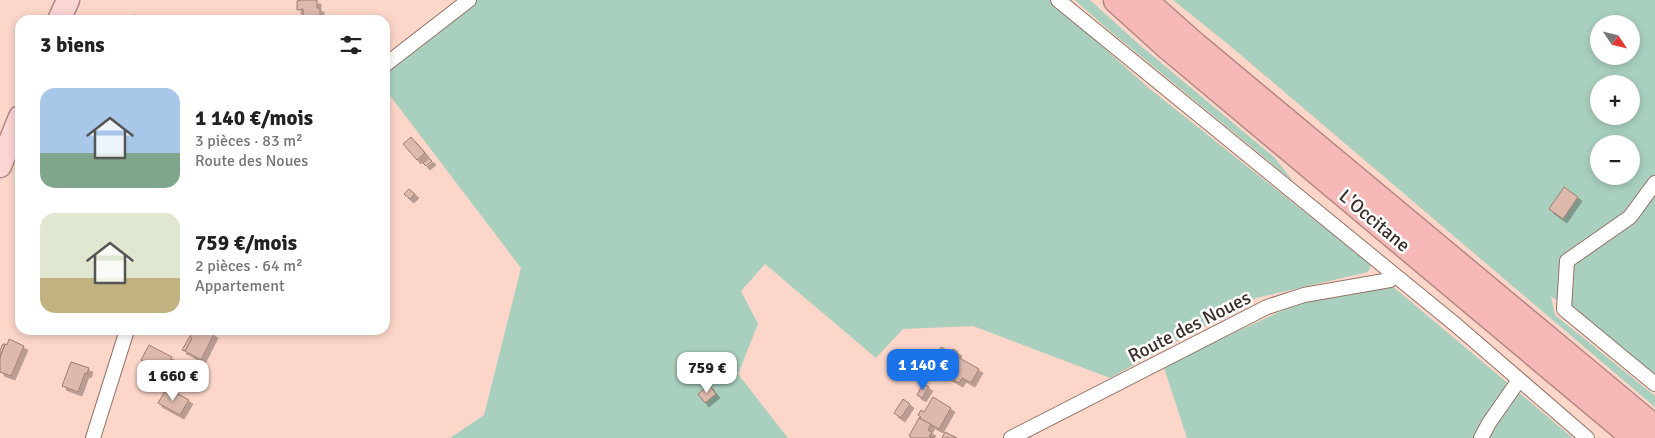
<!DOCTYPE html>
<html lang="fr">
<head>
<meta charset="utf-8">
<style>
	body { margin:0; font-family:Signika,sans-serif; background:#f2f2f2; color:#222; height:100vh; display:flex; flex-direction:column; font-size:19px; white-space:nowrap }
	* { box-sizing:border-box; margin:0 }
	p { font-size:16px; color:#767676 }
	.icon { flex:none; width:28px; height:28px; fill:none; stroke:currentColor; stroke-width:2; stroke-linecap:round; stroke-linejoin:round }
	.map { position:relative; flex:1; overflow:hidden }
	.details { position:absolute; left:15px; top:15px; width:375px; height:320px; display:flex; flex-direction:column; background:#fff; border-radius:15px; box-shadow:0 2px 8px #0003 }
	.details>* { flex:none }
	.needle { width:32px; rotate:125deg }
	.controls { position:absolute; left:1590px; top:15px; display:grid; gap:10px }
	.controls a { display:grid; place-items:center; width:50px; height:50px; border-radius:50%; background:#fff; box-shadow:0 2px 8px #0003; font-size:25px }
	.price { position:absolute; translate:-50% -42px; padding:0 11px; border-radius:10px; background:#fff; color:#222; font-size:16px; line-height:32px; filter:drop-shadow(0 1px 2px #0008) }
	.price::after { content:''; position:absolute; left:50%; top:30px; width:15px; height:11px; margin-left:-8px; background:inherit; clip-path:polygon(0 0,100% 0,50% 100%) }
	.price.selected { background:#1a73e8; color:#fff }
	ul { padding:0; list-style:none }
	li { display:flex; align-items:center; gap:15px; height:125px; padding:0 25px }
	li span { display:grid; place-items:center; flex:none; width:140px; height:100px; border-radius:15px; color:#555 }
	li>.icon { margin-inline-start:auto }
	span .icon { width:60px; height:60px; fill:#fffc; stroke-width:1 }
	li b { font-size:21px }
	h2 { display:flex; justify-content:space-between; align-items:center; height:60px; padding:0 25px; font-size:21px }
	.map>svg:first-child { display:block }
</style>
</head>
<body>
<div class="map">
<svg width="1655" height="438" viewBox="0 0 1655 438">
	<defs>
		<filter id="shadow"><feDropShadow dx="4" dy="4" stdDeviation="0" flood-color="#0004"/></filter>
	</defs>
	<rect width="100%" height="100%" fill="#fcd6c9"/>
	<!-- green -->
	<g fill="#a9d0be" fill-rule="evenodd">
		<path d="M457 0H1050L1150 89 1371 265 1368 272 1256 298 1110 378 973 326 903 329 876 358 765 264 741 291 758 324 738 374 788 438H450L484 415 521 268 385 89V65Z"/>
		<path d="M1075 0H1090L1142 47 1275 158 1293 181 1104 26Z"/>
		<path d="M1173 0H1655V374L1551 296 1555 315 1655 396V407L1229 45ZM1599 24H1631V56H1599ZM1599 84H1631V116H1599ZM1599 144H1631V176H1599Z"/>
		<path d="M1391 285 1573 438H1187L1163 365 1297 304Z"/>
	</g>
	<!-- building -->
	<g fill="#ddb9ac" stroke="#9d7c70" filter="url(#shadow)">
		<path d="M301 0H317V8H320V16L303 17V9L297 10V1Z"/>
		<path d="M133 15 151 19V20H132Z"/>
		<path d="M411 137 425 153 417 160 403 144Z"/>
		<path d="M429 158 432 161 426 166 423 163Z"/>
		<path d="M1564 187 1578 197 1563 219 1549 209Z"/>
		<path d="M409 189 415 194 410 199 404 194Z"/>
		<path d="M193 330H208L214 334 201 360 185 351 192 338 190 336Z"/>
		<path d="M190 336 192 338 185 351 182 350Z"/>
		<path d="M9 339 24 346 11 376 0 372V357L5 344 7 345Z"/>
		<path d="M3 344H5L0 357V350Z"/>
		<path d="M149 345 172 357 166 369 159 365 157 369 141 360Z"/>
		<path d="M941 347 952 353 953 349 958 352 956 356 979 369 971 383 962 378 959 383 940 373 946 361 937 356Z"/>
		<path d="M71 362 89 368 87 374 85 373 78 392 62 386Z"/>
		<path d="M171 369 185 377 182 382 169 375Z"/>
		<path d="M923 384 929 387 922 398 917 395Z"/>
		<path d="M709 385 716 394 705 403 698 394Z"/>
		<path d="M167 388 189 400 180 415 158 403Z"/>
		<path d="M933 397 951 408 939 429 919 418 921 417 918 415 921 410 924 412Z"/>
		<path d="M903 399 910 404 901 418 894 413Z"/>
		<path d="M919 418 931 424 928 430 932 432 929 436 934 438H913L909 436Z"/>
		<path d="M945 432 957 438H942Z"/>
	</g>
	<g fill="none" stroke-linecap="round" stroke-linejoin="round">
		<!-- street casing -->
		<g stroke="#937266" stroke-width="16">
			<g id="street">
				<path d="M1058 0 1456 325 1587 438"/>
				<path d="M385 65 469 0"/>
				<path d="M1655 183 1630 217 1567 261 1564 309 1655 384"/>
				<path d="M93 438 127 330"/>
				<path d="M1011 438 1267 307 1304 295 1390 280 1393 275"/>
				<path d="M1481 438 1489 423 1519 380"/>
			</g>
		</g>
		<!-- primary casing -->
		<g stroke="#b58885" stroke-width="25">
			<g id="primary">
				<path d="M59 20 68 0"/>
				<path d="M0 166 20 117"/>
			</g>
		</g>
		<!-- highway casing -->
		<g stroke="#b58885" stroke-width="29">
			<g id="highway">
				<path d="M1117 0 1169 47 1636 438"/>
				<path d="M1143 0 1195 46 1655 429"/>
			</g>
		</g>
		<!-- street -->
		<use href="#street" stroke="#fff" stroke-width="14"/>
		<!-- primary -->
		<use href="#primary" stroke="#fad5d4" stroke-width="22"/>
		<!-- highway -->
		<use href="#highway" stroke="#f6b9b7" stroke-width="26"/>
	</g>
	<g text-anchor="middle" stroke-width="5" stroke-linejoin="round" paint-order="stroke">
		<!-- street labels -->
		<g font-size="19" fill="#3c2e29" stroke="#fff">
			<text transform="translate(1375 220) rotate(40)" y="7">L'Occitane</text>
			<text transform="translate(1189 326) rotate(-27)" y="7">Route des Noues</text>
		</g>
	</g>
</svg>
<div class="controls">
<a><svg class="needle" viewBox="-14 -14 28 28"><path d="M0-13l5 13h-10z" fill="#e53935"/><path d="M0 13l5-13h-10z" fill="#767676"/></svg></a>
<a>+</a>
<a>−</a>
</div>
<b class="price selected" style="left:923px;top:391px">1 140 €</b>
<b class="price" style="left:707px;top:394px">759 €</b>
<b class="price" style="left:173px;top:402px">1 660 €</b>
<section class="details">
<h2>3 biens<svg class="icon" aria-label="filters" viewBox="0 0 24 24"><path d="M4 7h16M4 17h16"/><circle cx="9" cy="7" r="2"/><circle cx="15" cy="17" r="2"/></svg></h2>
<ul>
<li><span style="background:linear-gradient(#a9c7e8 65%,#7fa58c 0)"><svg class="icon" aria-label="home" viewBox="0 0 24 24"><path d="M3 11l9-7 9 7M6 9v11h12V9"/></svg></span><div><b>1 140 €/mois</b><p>3 pièces · 83 m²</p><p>Route des Noues</p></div></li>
<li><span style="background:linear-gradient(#dfe7d0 65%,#c2b280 0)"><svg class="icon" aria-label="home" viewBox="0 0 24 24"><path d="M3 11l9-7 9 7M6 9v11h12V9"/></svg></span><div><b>759 €/mois</b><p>2 pièces · 64 m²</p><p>Appartement</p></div></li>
</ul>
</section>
</div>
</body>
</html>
